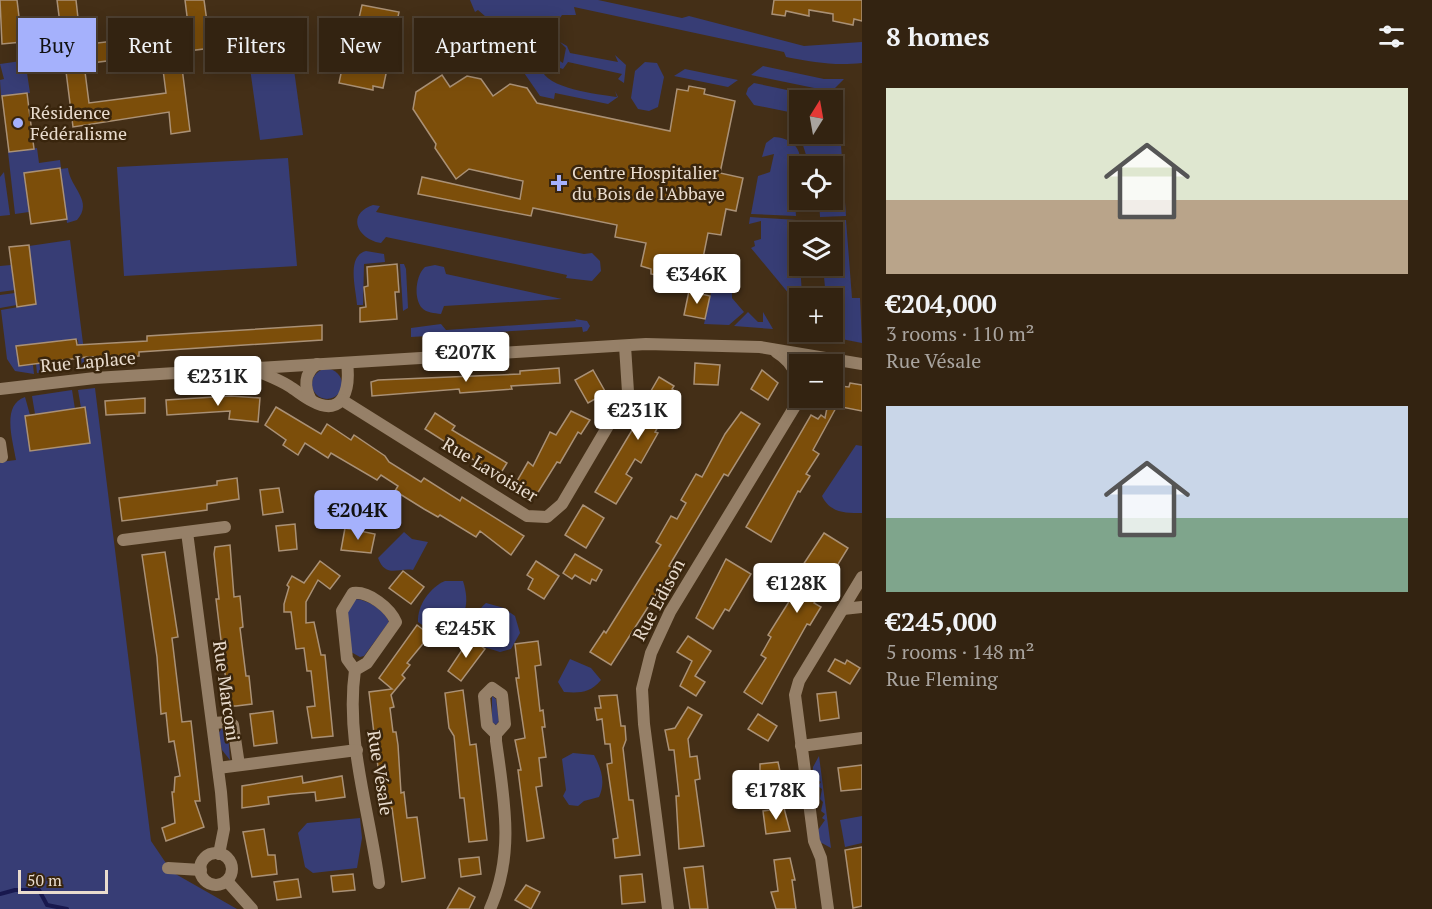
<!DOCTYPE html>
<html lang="en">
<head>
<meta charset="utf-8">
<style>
	body { margin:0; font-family:"PT Serif",serif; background:#3e2f1f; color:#f1f3f6; height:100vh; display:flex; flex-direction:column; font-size:22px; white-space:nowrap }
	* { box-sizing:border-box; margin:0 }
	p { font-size:20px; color:#a9a49f }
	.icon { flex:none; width:33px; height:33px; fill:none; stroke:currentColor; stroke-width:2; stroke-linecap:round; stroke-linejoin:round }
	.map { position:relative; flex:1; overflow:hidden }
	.drawer { display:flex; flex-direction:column; background:#332311; width:570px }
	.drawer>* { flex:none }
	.guide { position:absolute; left:18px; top:18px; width:570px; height:54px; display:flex; gap:12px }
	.needle { width:39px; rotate:11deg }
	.controls { position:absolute; left:789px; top:90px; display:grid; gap:12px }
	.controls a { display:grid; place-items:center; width:54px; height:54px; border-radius:0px; background:#332311; box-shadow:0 3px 15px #0003,0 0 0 2px #4e4031; font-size:30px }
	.scale { position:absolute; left:18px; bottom:15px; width:90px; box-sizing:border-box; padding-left:6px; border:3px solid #e9dcce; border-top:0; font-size:16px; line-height:21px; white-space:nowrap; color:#e9dcce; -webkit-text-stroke:4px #39250d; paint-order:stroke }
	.price { position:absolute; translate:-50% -51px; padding:0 14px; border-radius:6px; background:#fff; color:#222; font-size:20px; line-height:39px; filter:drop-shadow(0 2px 3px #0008) }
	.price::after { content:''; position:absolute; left:50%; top:36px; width:18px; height:14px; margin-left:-9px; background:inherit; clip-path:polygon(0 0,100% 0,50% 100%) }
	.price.selected { background:#a5b1fc; color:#111 }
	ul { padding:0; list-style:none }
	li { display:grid; align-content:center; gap:12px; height:318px; padding:0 24px }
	li span { display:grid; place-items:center; height:186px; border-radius:0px; color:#555 }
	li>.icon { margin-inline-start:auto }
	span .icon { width:108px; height:108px; fill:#fffc; stroke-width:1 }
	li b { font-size:26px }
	h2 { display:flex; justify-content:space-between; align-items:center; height:72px; padding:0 24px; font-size:26px }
	.tag { padding:0 21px; border-radius:0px; background:#332311; box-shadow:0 3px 15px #0003,0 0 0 2px #4e4031; font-size:21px; line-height:54px }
	.tag.selected { background:#a5b1fc; color:#111 }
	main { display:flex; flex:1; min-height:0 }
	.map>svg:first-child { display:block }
</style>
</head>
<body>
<main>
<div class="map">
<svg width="862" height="909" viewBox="0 0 862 909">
	<rect width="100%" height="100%" fill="#442f17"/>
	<!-- green -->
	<g fill="#373d75">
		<path d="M470 0H598L682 18 689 16 804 46 862 42V63C833 66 814 62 786 57L784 52 574 7 576 15H562L553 28 546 30C544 42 539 56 541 68 546 89 597 94 617 97L615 91 618 97 608 104 555 93 554 99 540 96 509 51 518 45 478 10 475 12Z"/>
		<path d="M560 42 567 46 570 53 618 62 615 55 626 65 624 83 618 79 622 74 568 62 563 69 560 68 558 60 563 63 566 48Z"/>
		<path d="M291 48 303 135 260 140 248 54Z"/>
		<path d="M21 61 26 66 30 93 1 96 0 80 4 79 0 64Z"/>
		<path d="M645 62 657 63 664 77 658 107 649 111 638 109 631 98 635 71Z"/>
		<path d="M763 66 824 79H844L833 90H824L751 75Z"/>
		<path d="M685 69 738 80 728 87 674 76Z"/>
		<path d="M754 83 825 98 823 100H800L799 113H794L754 105 746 94 748 88Z"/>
		<path d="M839 117 846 216 820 217 819 200H832V166H816L815 162 807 158 801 139 809 134H832L833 118Z"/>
		<path d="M774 137C788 138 799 144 800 158L792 163 796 216 751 214 758 176 770 172 774 154 762 157 766 143Z"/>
		<path d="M37 148 39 163 60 160 61 168 24 173 29 212 15 214 8 152Z"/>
		<path d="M288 158 297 266 124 276 117 167Z"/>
		<path d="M68 168C70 188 94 201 77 220L67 223 60 169Z"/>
		<path d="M4 172 10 215 0 216V177Z"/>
		<path d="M373 205 380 206 376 212 584 254 592 253 600 261 601 271 592 281 566 278 567 275 386 237 381 243C357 239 346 214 373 205Z"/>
		<path d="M750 217 797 220 802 294 810 291V298H800L799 306 751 248 755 246 754 241 761 239V221L749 224Z"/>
		<path d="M846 220 852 298H860L862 343 821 335 820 333 832 332V298H826L823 266H832V232H821L820 221Z"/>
		<path d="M70 240 86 367H81L78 340 75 339 17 346 19 366 33 365 34 374 15 371 7 359 1 310 36 304 29 246Z"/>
		<path d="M366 251 384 254 385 262 364 264 363 305H357C356 289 346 256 366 251Z"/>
		<path d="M718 262 732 283V298L744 312 729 325 704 324Z"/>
		<path d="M400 264H404L406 269 408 308 403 311Z"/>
		<path d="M11 265 15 290 0 292V266Z"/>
		<path d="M435 265 444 267 446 274 562 299 444 306 441 314C434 313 427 313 422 308 413 298 416 275 425 267Z"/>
		<path d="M15 293 17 305 0 308V295Z"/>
		<path d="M748 312 758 322H763V312L773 329 734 326Z"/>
		<path d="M575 319 587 321 590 326 587 331 583 332 582 327 411 337V328L441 324 446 330 576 321Z"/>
		<path d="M61 361 62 370 37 373 36 364Z"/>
		<circle cx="327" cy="384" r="15"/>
		<path d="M95 388 151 841 172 872 237 909H0V462L16 460C13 441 1 405 25 397L30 415 25 416 30 451 90 443 86 408H81L78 390Z"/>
		<path d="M72 390 75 409 35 414 32 396Z"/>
		<path d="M856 445 862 446V513C845 513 830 513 822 496Z"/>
		<path d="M404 532 412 539 428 542 413 570C399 567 386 579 378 558Z"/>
		<path d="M445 581H463C470 603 466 618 449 634L431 631 418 622C417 606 430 587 445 581Z"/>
		<path d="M354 599C367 599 384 610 389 622L364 656 360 657 351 652 347 611Z"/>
		<path d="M486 603 504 608 515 616 520 633 511 649 500 652 484 647C477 632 472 614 486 603Z"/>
		<path d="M570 659 591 668 601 680C590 693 580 693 564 692L558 682Z"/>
		<path d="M492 696 496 699 499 721 496 725 492 722Z"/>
		<path d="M222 728 228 733 230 760 222 750 218 734Z"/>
		<path d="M573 753 594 755C601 768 606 782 599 797L584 801 578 806 569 805 563 796 566 790 562 759Z"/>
		<path d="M819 756 831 848 820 842 818 830 825 820 822 818 825 814 821 811 823 802 820 799 822 789 818 786 821 782 818 780 812 781 813 767Z"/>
		<path d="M862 816V843L845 847 840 820Z"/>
		<path d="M360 818 362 838 357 868 313 873 305 867 298 833 307 823Z"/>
	</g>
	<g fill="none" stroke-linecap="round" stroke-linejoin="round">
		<!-- stream -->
		<path stroke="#18184e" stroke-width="4" d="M0 894 15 890H39L47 905 67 909"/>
	</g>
	<!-- building -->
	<g fill="#7c4e0a" stroke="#aa9176" stroke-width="1.5" fill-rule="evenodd">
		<path d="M0 0H17L22 42 2 44Z"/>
		<path d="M57 0H76L81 45 189 32 185 0H204L208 29 249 24 252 43 180 52 190 131 171 134 169 112 73 127ZM161 54 166 93 89 103 84 64Z"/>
		<path d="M774 0H862V21L854 19 853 25 833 21V14L809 10V16L786 11 785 16 772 14Z"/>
		<path d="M362 5 399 12 383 88 373 86V90L339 83 347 45 341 44 345 25 357 27Z"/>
		<path d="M442 75 450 87 467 76 481 79 493 96 510 84 527 88 537 103 670 131 677 89 688 91 689 86 705 89 704 94 735 101 720 173 743 178 736 211 726 209 721 235 708 233 699 278 668 272 667 277 651 274V269L641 266 646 243 615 237 617 225 533 208 531 216 418 194 422 177 520 199 523 181 469 169 456 179 435 148 436 144 413 109 416 92Z"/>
		<path d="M27 93 34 149 9 152 2 96Z"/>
		<path d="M60 168 67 219 31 224 24 173Z"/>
		<path d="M29 245 36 304 17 307 9 247Z"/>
		<path d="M397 264 399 292H395L397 319 360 322V308L366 307 364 287 368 286 367 267Z"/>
		<path d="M689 291 710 296 705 319 684 315Z"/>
		<path d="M322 325V340L139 352V356L87 357 19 366 16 346 76 339 77 345 147 341V336Z"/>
		<path d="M695 363 720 365 718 385 694 384Z"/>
		<path d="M559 368 560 383 511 386 512 389 460 393 459 389 372 396 371 382 378 380 520 374V371Z"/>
		<path d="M593 370 606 393 588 403 575 380Z"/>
		<path d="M762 370 778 383 768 400 751 389Z"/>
		<path d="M659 377 674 386 672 389 678 393 655 432 658 433 641 463 635 459 626 474 632 478 616 504 595 492 643 412 640 410Z"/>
		<path d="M850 383 862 385V411L837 406 813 450 819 454 806 474 810 476 800 492 798 491 771 542 746 527 811 415 818 419 821 415 825 418 829 398H832L833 389 839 390 840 386 849 387Z"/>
		<path d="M231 396 260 398 258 422 229 419 230 411 167 415 166 400Z"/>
		<path d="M145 398V413L106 415 105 401Z"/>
		<path d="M85 407 90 443 30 451 25 416Z"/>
		<path d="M276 407 321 434 327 424 351 440 354 435 385 456 389 462 421 482 424 478 460 501 462 497 524 536 511 555 480 531 476 537 440 515 438 517 424 509 395 491 398 486 381 475 377 480 331 453 328 458 305 443 298 455 283 445 286 440 265 425Z"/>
		<path d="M571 411 590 420 581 434 578 432 560 463 557 462 537 494 517 481 528 462 533 466 550 432 556 435Z"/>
		<path d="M741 412 760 424 728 476 724 474 669 566 673 568 611 665 590 652 604 631 606 633 661 545 656 542 671 516 677 519 686 503 681 500 696 474 702 477 725 434Z"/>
		<path d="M435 413 455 426 452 430 507 463 499 476 425 429Z"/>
		<path d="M237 478 239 499 207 504V510L122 521 119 498 217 485V481Z"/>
		<path d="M279 488 283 512 263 515 260 490Z"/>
		<path d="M583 505 604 518 586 548 565 535Z"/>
		<path d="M295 524 297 549 279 551 276 526Z"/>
		<path d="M345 528 375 534 371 553 341 550Z"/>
		<path d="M824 533 848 548 814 603 821 607 810 625 807 624 762 704 744 692 766 658 761 655 771 637 768 635 802 581 795 577Z"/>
		<path d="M230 545 234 597 240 596 243 627 240 628 246 676H249L252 704 236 706H229L216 599H219L214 554 215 547Z"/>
		<path d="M165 552 178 637 172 638 182 722 191 721 200 801H195L204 827 166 841 162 828 175 823 172 792H174L175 777 180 776 174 741 169 742 166 713 161 714 157 657 142 555Z"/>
		<path d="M575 554 602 570 596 581 592 579 590 584 575 575 572 579 563 573Z"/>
		<path d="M726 559 751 574 729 611 725 609 713 629 696 618Z"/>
		<path d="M320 561 340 576 330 589 318 580 306 602V623L314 622 321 655H325L333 736 312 738 307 707 315 706 311 671H307L304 648 296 649 291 612H284V604L289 587 287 585 292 576 304 583Z"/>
		<path d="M536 561 559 576 544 599 528 589 533 579 527 575Z"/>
		<path d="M403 571 424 587 411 604 389 588Z"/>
		<path d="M417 625 430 635 407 663 410 665 402 675 405 678 391 695 394 707 390 708 393 732H396L398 745 401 793 404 792 407 818 417 817 425 878 402 882 392 808 383 809 369 692 392 689 379 678Z"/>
		<path d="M688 636 711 651 695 676 705 682 696 696 680 686 692 661 677 652Z"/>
		<path d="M470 638 485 649 461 681 448 671Z"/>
		<path d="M538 641 541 665 535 666 540 711 543 710 545 727H542L546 757 539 758 542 786 536 787 544 838 527 841 518 770H521L515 740 525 738 516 678H519L515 644Z"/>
		<path d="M835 659 845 664 847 660 860 668 850 684 828 671Z"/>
		<path d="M463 690 470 745 476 744 487 840 469 842 464 798H460L454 736 449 728 445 693Z"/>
		<path d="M836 692 839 718 820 721 817 694Z"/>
		<path d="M617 695 621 726H625L626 740 623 748 629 800H633L640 855 615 858 613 839 618 838 607 764 612 763 610 744H605L602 719 597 720 595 708H601L599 696Z"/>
		<path d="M688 707 702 715 688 739 690 757 697 756 700 779 695 780 704 846 679 849 676 796H679L674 750H669L665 730 675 728Z"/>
		<path d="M273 711 277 743 254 746 250 714Z"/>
		<path d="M758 714 777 726 768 741 748 729Z"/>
		<path d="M778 762 783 785 758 789 756 778 760 777V764Z"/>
		<path d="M862 765V789L841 791 838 768Z"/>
		<path d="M302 776 303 783 342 776 345 797 316 801 315 792 291 794 268 797 269 804 242 808V786Z"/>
		<path d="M784 808 790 831 766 834 763 811Z"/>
		<path d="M264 829 268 855H275L277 874 252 877 243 832Z"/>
		<path d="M862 847V906L853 908 845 850Z"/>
		<path d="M479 857 481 874 461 877 459 859Z"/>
		<path d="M790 858 795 880H792L796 909H776L771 892 778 891 774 860Z"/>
		<path d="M703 866 708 909H690L684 868Z"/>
		<path d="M353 874 355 890 333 892 331 876Z"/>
		<path d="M642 874 645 902 622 904 620 876Z"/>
		<path d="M298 879 301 897 277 900 274 882Z"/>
		<path d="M526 885 540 892 531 909 515 900Z"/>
		<path d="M459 888 475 897 469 909H447Z"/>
	</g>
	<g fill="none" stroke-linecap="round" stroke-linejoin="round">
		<!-- street -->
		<g stroke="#968068" stroke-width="12">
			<path d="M776 352C797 365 800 381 794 404"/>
			<path d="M255 370C266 375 278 379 289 386 297 391 304 397 312 401 345 419 350 386 347 363"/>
			<path d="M0 389 95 378 646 344 760 347 862 364"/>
			<path d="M311 400C304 387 304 373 317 364"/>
			<path d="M342 400 527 516 547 517 562 504 628 392 625 346"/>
			<path d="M0 443 2 457"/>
			<path d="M187 532 221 792 224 829 219 854"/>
			<path d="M123 540 225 527"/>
			<path d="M843 609 862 607"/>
			<path d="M355 670 367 663 396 622C390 608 369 591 353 593L342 611 347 659 355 670C345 740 370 813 379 883"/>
			<path d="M213 723 228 722 233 725 239 765"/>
			<path d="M801 746 862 738"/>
			<path d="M218 768 357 750"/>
			<circle cx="216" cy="869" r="16"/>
			<path d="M168 868 201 870"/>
			<path d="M227 881 252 909"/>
			<path d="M490 909C515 854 504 799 496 741V734L505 724 502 695 492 688 484 696 487 725 496 734"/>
			<path d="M668 909 644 724 642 689 651 653 670 612 800 398"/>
			<path d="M828 909 821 858 814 841 795 695 799 681 862 577"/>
		</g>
	</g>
	<!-- markers -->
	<g fill="#a5b1fc" stroke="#39250d" stroke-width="2">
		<circle cx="18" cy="123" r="6"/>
		<path d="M556 174h6v6h6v6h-6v6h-6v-6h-6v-6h6z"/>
	</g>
	<g text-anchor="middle" stroke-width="5" stroke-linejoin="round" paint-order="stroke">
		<!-- poi labels -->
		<g font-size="18" fill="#e9dcce" stroke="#39250d" text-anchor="start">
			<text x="30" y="119">Résidence<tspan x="30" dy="21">Fédéralisme</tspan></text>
			<text x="572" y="179">Centre Hospitalier<tspan x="572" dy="21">du Bois de l'Abbaye</tspan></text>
		</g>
		<!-- street labels -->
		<g font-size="18" fill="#e9dcce" stroke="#39250d">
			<text transform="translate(88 362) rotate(-5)" y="6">Rue Laplace</text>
			<text transform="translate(490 470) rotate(31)" y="6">Rue Lavoisier</text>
			<text transform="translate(659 600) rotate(-62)" y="6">Rue Edison</text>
			<text transform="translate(226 691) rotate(82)" y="6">Rue Marconi</text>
			<text transform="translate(380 773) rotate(81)" y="6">Rue Vésale</text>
		</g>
	</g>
</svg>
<div class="controls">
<a><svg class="needle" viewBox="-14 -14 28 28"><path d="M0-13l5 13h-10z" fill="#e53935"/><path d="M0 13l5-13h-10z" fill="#a9a49f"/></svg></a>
<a><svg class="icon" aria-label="locate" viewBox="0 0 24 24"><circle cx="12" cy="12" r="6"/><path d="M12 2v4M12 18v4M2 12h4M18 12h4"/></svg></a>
<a><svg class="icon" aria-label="layers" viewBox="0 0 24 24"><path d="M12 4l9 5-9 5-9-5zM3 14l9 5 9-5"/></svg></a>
<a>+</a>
<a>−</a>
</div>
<div class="scale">50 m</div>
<b class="price" style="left:697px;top:305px">€346K</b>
<b class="price" style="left:466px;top:383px">€207K</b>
<b class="price" style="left:218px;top:407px">€231K</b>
<b class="price" style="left:638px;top:441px">€231K</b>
<b class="price selected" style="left:358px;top:541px">€204K</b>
<b class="price" style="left:797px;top:614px">€128K</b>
<b class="price" style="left:466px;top:659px">€245K</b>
<b class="price" style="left:776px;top:821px">€178K</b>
<div class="guide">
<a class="tag selected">Buy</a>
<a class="tag">Rent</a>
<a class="tag">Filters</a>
<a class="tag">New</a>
<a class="tag">Apartment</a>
</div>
</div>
<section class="drawer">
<h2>8 homes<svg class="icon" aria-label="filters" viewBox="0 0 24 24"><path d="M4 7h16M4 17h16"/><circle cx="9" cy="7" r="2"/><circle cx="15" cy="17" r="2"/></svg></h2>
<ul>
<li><span style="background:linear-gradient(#dfe7d0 60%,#b9a48a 0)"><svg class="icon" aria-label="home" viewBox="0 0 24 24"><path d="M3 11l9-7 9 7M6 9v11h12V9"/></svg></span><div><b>€204,000</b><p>3 rooms · 110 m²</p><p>Rue Vésale</p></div></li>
<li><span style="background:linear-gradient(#c9d6e8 60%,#7fa58c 0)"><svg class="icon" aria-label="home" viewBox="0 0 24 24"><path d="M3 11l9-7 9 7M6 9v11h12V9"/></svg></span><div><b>€245,000</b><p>5 rooms · 148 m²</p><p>Rue Fleming</p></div></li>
</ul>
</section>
</main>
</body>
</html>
